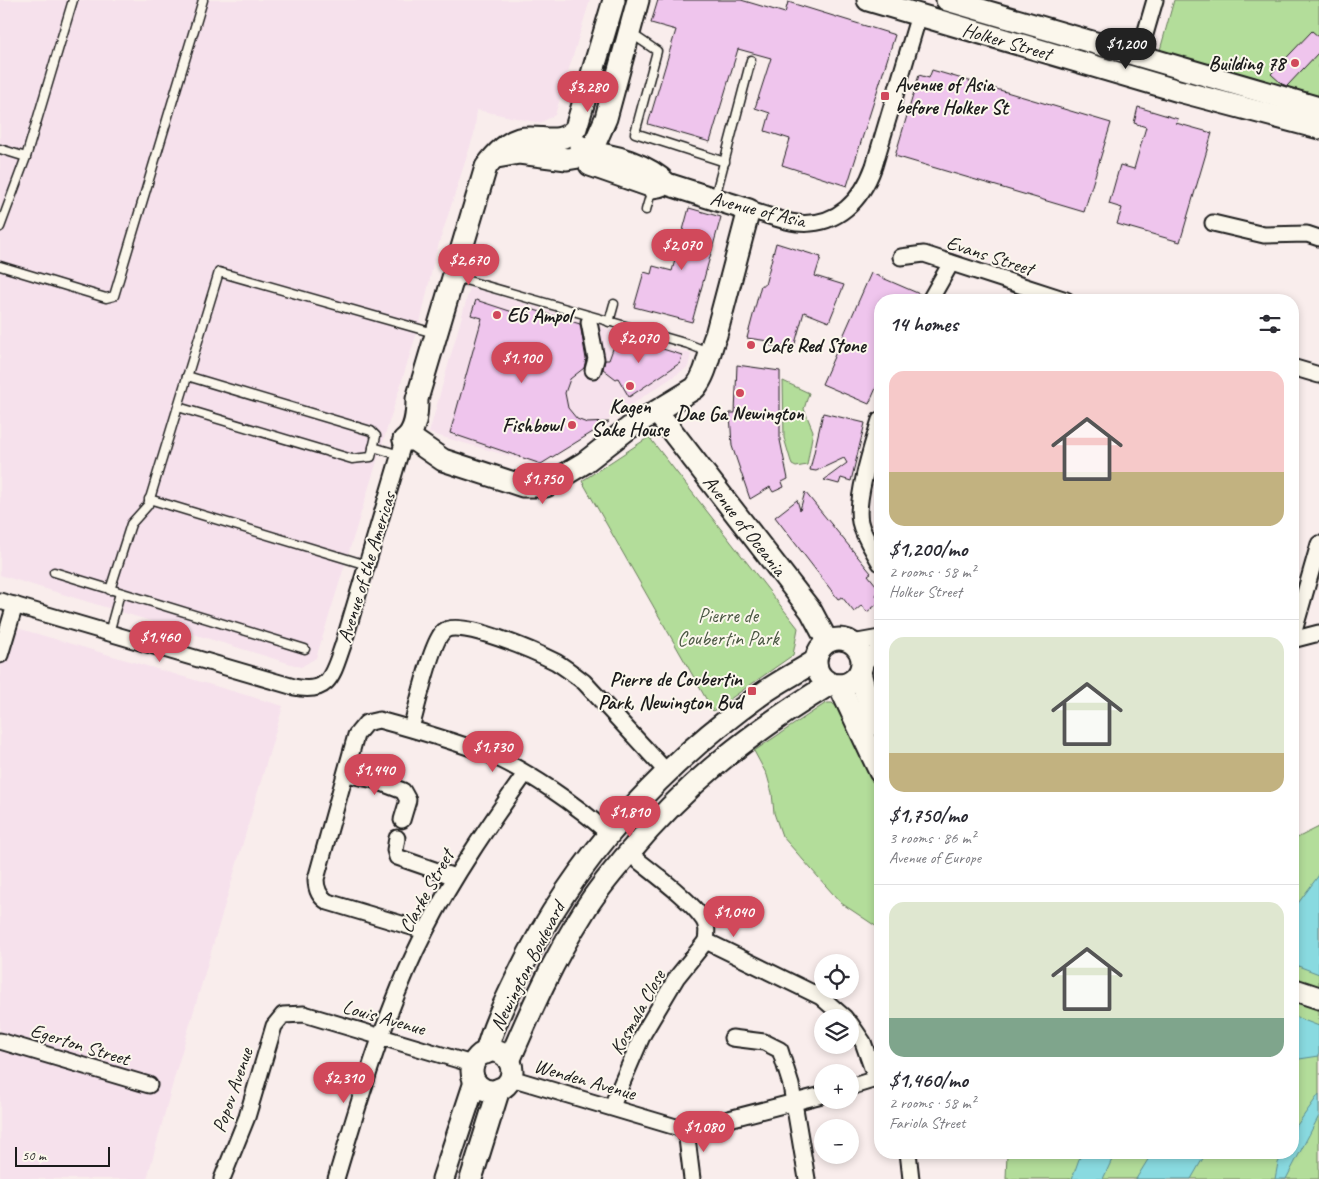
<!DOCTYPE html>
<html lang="en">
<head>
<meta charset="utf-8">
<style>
	body { margin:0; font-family:Caveat,sans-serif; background:#f7f7f7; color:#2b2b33; height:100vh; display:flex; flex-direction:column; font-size:19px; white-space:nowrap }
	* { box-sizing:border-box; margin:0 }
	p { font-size:16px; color:#7c7c81 }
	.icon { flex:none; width:28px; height:28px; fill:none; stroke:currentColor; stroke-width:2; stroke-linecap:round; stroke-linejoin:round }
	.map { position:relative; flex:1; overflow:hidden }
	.details { position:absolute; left:874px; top:294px; width:425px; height:865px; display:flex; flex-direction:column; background:#fff; border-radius:20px; box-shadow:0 2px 8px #0003 }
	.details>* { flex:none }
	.tools { position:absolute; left:814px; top:954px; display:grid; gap:10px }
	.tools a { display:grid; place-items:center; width:45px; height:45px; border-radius:50%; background:#fff; box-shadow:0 2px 8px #0003; font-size:25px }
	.scale { position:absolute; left:15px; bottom:12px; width:95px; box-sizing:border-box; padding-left:5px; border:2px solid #1c1c1c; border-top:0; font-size:14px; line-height:18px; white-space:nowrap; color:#1c1c1c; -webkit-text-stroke:4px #fbf7ec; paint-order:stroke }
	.price { position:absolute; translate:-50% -42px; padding:0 11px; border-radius:18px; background:#d1495b; color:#fff; font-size:16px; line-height:32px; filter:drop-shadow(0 1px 2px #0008) }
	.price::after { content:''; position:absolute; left:50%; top:30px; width:15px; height:11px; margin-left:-8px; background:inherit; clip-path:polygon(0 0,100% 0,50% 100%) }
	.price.active { background:#222; color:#fff }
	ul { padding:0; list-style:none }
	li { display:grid; align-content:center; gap:10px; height:265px; padding:0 15px }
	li+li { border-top:1px solid #e1e1e2 }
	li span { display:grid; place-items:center; height:155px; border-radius:15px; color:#555 }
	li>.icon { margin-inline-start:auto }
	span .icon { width:90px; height:90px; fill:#fffc; stroke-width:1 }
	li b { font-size:21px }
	h2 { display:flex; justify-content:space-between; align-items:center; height:60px; padding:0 15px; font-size:21px }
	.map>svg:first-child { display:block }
</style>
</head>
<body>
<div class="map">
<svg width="1319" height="1179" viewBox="0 0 1319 1179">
	<rect width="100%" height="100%" fill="#f9edec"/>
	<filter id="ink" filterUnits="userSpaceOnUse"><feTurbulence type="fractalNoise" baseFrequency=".02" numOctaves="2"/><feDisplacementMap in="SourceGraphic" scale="10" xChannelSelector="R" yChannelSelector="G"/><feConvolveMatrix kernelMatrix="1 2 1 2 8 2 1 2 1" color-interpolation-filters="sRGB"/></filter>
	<g filter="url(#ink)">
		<!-- built -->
		<g fill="#f6e1ec">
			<path d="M0 0H590L555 115 540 123 477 110 474 134 435 256 421 319 316 658 301 667 0 575Z"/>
			<path d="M470 287 691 354 688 367 540 465 429 433Z"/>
			<path d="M0 623 283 706 175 1075 147 1179H0Z"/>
		</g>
		<!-- green -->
		<g fill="#b3dd9a" stroke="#687c5b">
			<path d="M1174 0H1319V96L1160 50Z"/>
			<path d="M783 381 809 393 804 409 813 431 807 465 796 467 792 465 784 438Z"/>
			<path d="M649 437 798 628 793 655 713 711 582 481Z"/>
			<path d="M826 703H832L837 707 880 781V929L841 903 782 836 774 813 772 793 767 775 754 751Z"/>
			<path d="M1319 827V1179H1006L1007 1153 1292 1152 1293 840Z"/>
		</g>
		<!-- water -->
		<g fill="#89dae0" stroke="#5d8e92">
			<path d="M1319 875V974L1293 964V910Z"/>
			<path d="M1293 1016 1319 1026V1056L1293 1060Z"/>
			<path d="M1319 1094V1116L1286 1179H1275L1278 1163 1283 1153 1292 1152 1293 1133 1295 1128Z"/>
			<path d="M1085 1153H1115L1103 1179H1072L1079 1159Z"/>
			<path d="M1152 1153V1152L1206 1153 1191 1179H1136Z"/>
		</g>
		<!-- building -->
		<g fill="#efc5ed" stroke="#1c1c1c">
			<path d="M658 0H741L785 13 788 2 895 35 847 186 782 165 790 139 765 131 770 113 755 108 771 58 738 49 710 142 648 124 676 30 651 23Z"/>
			<path d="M1312 31 1319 37V52L1287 86 1282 84 1271 74Z"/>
			<path d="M932 70 1111 123 1084 212 895 156 919 75 929 78Z"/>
			<path d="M1138 107 1178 119 1176 123 1212 133 1180 242 1117 224 1122 208 1109 204 1120 165 1134 169 1146 127 1134 123Z"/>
			<path d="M689 208 721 217 692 322 634 307 644 272 651 274 653 266 672 271Z"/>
			<path d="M776 243 821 257 815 276 844 285 829 322 804 312 794 347 784 345 782 348 768 345 769 341 747 338 761 285H765Z"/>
			<path d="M871 273 922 295 921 300H880V379L869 404 822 384Z"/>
			<path d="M476 300 528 317 531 309 580 324 586 359 584 368 570 379 565 393 568 408 577 419 587 423 609 422 541 464 450 433 482 318 471 315Z"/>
			<path d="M618 335 682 355 680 363 629 397 618 378 616 379 603 369 605 360H609Z"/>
			<path d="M737 365 780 371V440L788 479 782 482 784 487 773 492 770 487 750 499 732 446 730 413H735Z"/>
			<path d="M823 413 865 423 851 481 841 478 839 484 824 480 847 463 844 458 816 471 810 470Z"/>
			<path d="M805 492 871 573 868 575 880 590 876 595 880 602 867 612 862 605 854 612 842 597 838 599 775 517 797 500 800 510Z"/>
		</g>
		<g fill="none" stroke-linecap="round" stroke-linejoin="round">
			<!-- lane casing -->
			<g stroke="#1c1c1c" stroke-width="11">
				<g id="lane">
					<path d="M632 34 657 51 635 133 725 162"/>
					<path d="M0 149 26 157"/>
					<path d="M715 197 751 60"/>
					<path d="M646 210 652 189"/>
					<path d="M0 227 26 157 73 0"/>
					<path d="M0 266 106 298 114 296 203 0"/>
					<path d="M455 277 688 344 708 352"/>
					<path d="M609 322 614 304"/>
					<path d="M178 407 352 459 371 457 376 436 371 431 187 376"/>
					<path d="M373 447 400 455"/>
					<path d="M149 499 367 565"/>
					<path d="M54 572 305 649"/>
					<path d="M110 590 131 524 148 505 219 272 434 333"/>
					<path d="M109 633 120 593"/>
				</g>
			</g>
			<!-- street casing -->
			<g stroke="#1c1c1c" stroke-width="19">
				<g id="street">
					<path d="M1139 55 1155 0"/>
					<path d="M749 210C765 214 781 221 797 223 837 227 862 200 874 166L919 15"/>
					<path d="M1213 223 1264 235 1307 234 1319 238"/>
					<path d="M901 257 924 254 1066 300"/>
					<path d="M930 300 951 263"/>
					<path d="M589 322 596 359 593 370"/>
					<path d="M1292 367 1319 375"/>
					<path d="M880 420C873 443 855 499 860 522 863 536 873 550 880 563"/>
					<path d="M0 601 294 687C330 695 333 673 343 645L404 440"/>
					<path d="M1292 638 1319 544"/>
					<path d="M1292 640 1319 633"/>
					<path d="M852 643 880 638"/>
					<path d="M0 655 15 605"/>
					<path d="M862 665 880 648"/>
					<path d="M411 728C417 709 431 641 444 631 460 618 538 653 556 662 566 668 575 675 584 682L667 772"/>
					<path d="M346 774 374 780 403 791 408 800 402 820"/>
					<path d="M397 838 395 850 397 857 455 877"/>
					<path d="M629 853C649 870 689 898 703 919 708 926 707 933 706 941L821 997 845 1018"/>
					<path d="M425 931 328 902C319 897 316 888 316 879L356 735 366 723 379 720C416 730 453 741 488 754 527 770 578 806 609 834"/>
					<path d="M850 1023 863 1042 876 1079 880 1080"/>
					<path d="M732 1038 764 1042 780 1050 791 1085 807 1179"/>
					<path d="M0 1041 149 1085"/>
					<path d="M511 1078 686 1130 822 1095"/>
					<path d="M850 1087 876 1079"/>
					<path d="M612 1106 643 1034 677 977 706 941"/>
					<path d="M686 1130 692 1179"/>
					<path d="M908 1152 911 1179"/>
					<path d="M222 1179 247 1117 274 1026 283 1015 304 1014 472 1064"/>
					<path d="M336 1179C360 1098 387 1005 426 930 454 875 489 825 525 774"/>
				</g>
			</g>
			<!-- secondary casing -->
			<g stroke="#1c1c1c" stroke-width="25">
				<g id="secondary">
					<path d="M868 0 1179 91 1319 128"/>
					<path d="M947 0 1319 108"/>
					<path d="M580 146 590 165 653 187 659 186"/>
					<path d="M497 157 519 153 567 159 579 157 595 143 606 118 638 0"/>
					<path d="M657 412 811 611 827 641"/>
					<path d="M404 440H414L443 460 523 486H546L584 463 629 428 695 388C708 372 708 353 716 335L749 210 667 184C648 165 612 153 584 153"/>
					<path d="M404 440C416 431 417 414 417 399L486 167C494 156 506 143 519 139 541 134 558 148 576 128L614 0"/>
					<circle cx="839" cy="662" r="23"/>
					<path d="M860 672 865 692 880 726"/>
					<path d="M839 685 880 772"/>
					<path d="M1292 989 1319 998"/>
					<circle cx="492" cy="1071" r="20"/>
					<path d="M486 1053C493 1025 507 998 519 973 574 859 662 765 763 693 780 681 798 672 815 661"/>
					<path d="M509 1061C531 1010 553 960 583 913 595 892 611 874 626 856 688 782 748 734 830 684"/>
					<path d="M443 1179 475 1082"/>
					<path d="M471 1179 499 1089"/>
				</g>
			</g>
			<!-- lane -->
			<use href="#lane" stroke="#fbf7ec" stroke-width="8"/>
			<!-- street -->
			<use href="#street" stroke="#fbf7ec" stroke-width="15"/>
			<!-- secondary -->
			<use href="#secondary" stroke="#fbf7ec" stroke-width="21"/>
		</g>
	</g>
	<!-- markers -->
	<g fill="#d1495b" stroke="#fbf7ec" stroke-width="2">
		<circle cx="1295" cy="63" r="5"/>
		<rect x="880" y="91" width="10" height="10" rx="2.5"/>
		<circle cx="497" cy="315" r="5"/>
		<circle cx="751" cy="345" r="5"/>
		<circle cx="630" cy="386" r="5"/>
		<circle cx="740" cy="393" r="5"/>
		<circle cx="572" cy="425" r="5"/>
		<rect x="747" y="686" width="10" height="10" rx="2.5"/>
	</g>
	<g text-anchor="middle" stroke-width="4" stroke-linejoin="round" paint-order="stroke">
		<!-- street labels -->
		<g font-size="20" fill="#1c1c1c" stroke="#fbf7ec">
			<text transform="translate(1007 41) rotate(16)" y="7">Holker Street</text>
			<text transform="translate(758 209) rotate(14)" y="7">Avenue of Asia</text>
			<text transform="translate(990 255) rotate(18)" y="7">Evans Street</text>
			<text transform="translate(745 525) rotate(52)" y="7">Avenue of Oceania</text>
			<text transform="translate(366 567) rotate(-73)" y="7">Avenue of the Americas</text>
			<text transform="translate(426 891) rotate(-61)" y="7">Clarke Street</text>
			<text transform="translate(527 966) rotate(-63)" y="7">Newington Boulevard</text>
			<text transform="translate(637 1012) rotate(-61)" y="7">Kosmala Close</text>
			<text transform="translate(384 1017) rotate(16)" y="7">Louis Avenue</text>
			<text transform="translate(80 1044) rotate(17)" y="7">Egerton Street</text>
			<text transform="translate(585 1079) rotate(16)" y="7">Wenden Avenue</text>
			<text transform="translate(232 1090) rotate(-71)" y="7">Popov Avenue</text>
		</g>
		<!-- poi labels -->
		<g font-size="20" font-weight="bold" fill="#1c1c1c" stroke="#fbf7ec" text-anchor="end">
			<text x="1285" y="70">Building 78</text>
			<text x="895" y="91" text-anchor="start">Avenue of Asia<tspan x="895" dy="23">before Holker St</tspan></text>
			<text x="507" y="322" text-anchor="start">EG Ampol</text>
			<text x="761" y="352" text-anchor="start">Cafe Red Stone</text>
			<text x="630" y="413" text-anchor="middle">Kagen<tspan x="630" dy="23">Sake House</tspan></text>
			<text x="740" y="420" text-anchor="middle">Dae Ga Newington</text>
			<text x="562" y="432">Fishbowl</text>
			<text x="742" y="686">Pierre de Coubertin<tspan x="742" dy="23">Park, Newington Bvd</tspan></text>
		</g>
		<!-- park labels -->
		<g font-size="20" fill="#495642" stroke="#fbf7ec">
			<text x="728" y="622">Pierre de<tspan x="728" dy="23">Coubertin Park</tspan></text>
		</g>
	</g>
</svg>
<div class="tools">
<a><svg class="icon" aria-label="locate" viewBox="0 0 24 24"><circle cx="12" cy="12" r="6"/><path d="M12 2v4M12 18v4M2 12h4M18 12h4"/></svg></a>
<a><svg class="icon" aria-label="layers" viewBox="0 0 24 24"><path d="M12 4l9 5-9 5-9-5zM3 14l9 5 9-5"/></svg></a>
<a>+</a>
<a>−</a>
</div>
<div class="scale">50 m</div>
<b class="price active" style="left:1126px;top:70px">$1,200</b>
<b class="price" style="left:588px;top:113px">$3,280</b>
<b class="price" style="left:682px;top:271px">$2,070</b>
<b class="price" style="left:469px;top:286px">$2,670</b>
<b class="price" style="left:639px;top:364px">$2,070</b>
<b class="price" style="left:522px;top:384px">$1,100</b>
<b class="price" style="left:543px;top:505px">$1,750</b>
<b class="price" style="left:160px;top:663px">$1,460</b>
<b class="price" style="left:493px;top:773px">$1,730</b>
<b class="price" style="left:375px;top:796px">$1,440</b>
<b class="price" style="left:630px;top:838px">$1,810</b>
<b class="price" style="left:734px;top:938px">$1,040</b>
<b class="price" style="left:344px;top:1104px">$2,310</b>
<b class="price" style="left:704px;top:1153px">$1,080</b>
<section class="details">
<h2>14 homes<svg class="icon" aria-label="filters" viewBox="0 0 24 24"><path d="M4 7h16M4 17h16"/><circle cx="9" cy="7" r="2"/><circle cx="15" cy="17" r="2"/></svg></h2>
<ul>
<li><span style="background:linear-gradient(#f6c9c9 65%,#c2b280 0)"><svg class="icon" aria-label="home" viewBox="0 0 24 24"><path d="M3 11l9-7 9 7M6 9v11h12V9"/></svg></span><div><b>$1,200/mo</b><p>2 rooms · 58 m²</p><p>Holker Street</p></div></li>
<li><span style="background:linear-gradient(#dfe7d0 75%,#c2b280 0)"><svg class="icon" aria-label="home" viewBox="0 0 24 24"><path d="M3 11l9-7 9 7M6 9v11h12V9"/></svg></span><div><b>$1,750/mo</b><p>3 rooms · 86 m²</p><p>Avenue of Europe</p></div></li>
<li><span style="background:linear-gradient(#dfe7d0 75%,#7fa58c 0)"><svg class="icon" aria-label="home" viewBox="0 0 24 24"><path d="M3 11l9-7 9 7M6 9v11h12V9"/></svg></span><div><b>$1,460/mo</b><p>2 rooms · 58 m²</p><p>Fariola Street</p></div></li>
</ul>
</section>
</div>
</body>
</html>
